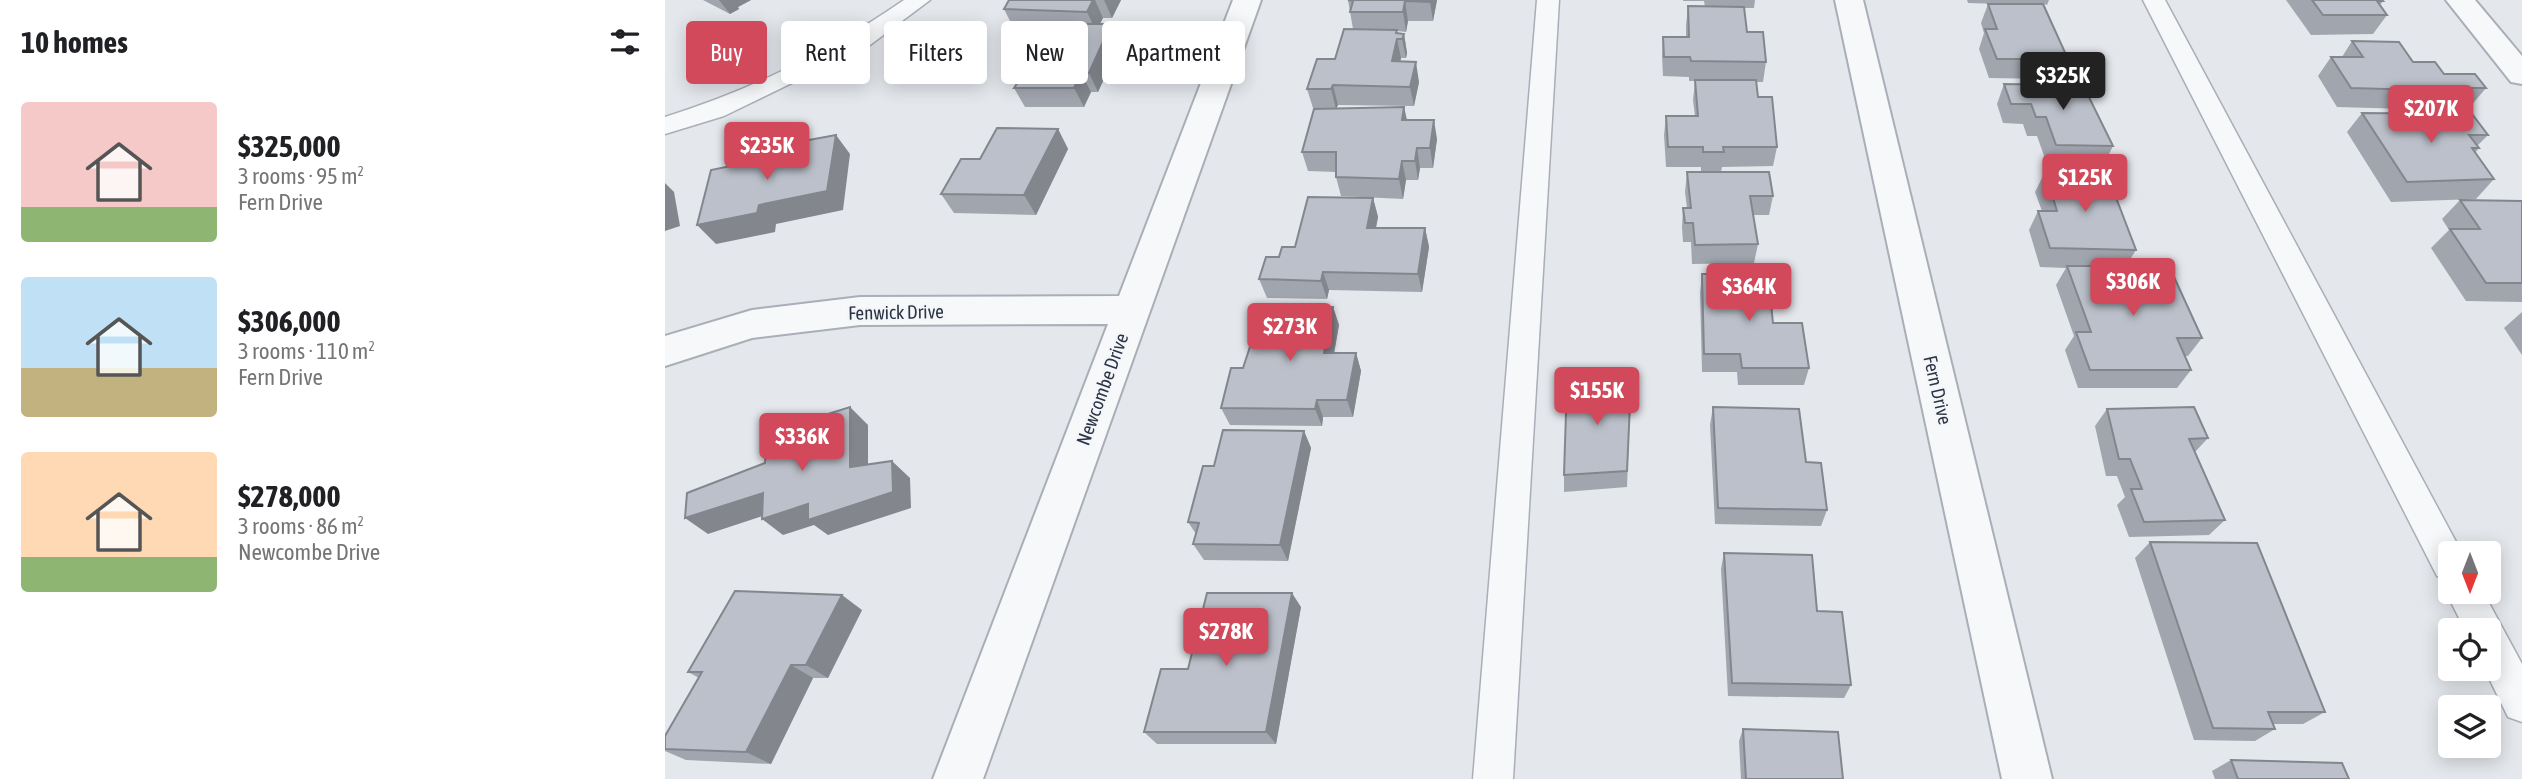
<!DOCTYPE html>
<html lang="en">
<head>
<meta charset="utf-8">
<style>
	body { margin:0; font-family:"Asap Condensed",sans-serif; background:#f2f2f2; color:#202124; height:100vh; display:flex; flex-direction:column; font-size:26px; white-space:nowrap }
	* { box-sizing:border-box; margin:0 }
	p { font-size:23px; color:#757577 }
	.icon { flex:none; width:38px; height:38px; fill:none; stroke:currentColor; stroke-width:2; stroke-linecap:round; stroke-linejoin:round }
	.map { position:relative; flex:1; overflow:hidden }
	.drawer { display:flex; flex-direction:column; background:#fff; width:665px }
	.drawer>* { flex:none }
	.hud { position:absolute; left:21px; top:21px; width:665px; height:63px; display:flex; gap:14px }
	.needle { width:46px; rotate:180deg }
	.buttons { position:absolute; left:1773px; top:541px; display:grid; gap:14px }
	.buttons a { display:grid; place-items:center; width:63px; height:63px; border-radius:7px; background:#fff; box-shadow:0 4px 18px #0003; font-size:35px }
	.price { position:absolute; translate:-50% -60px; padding:0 16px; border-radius:7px; background:#d1495b; color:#fff; font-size:23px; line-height:46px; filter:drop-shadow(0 2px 4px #0008) }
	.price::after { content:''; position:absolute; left:50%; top:42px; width:21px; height:16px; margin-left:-10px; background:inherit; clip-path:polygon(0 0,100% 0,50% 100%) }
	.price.selected { background:#222; color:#fff }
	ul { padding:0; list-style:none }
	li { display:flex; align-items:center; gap:21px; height:175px; padding:0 21px }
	li span { display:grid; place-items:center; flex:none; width:196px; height:140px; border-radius:7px; color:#555 }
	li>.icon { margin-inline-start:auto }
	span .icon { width:84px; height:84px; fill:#fffc; stroke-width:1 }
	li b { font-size:30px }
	h2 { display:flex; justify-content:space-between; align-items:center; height:84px; padding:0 21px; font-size:30px }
	.chip { padding:0 24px; border-radius:7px; background:#fff; box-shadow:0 4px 18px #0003; font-size:24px; line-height:63px }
	.chip.selected { background:#d1495b; color:#fff }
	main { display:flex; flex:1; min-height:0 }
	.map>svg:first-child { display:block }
</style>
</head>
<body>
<main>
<section class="drawer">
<h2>10 homes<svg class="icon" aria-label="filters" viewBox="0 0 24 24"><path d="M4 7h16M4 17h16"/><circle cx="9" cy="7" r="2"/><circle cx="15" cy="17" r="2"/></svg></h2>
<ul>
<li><span style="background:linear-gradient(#f6c9c9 75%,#8fb573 0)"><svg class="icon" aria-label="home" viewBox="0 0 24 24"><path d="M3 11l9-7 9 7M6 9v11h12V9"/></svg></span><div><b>$325,000</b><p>3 rooms · 95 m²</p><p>Fern Drive</p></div></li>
<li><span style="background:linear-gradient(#bfe0f5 65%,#c2b280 0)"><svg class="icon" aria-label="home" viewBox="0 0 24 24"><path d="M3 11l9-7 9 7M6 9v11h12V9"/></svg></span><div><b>$306,000</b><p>3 rooms · 110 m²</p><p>Fern Drive</p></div></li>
<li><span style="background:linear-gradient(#ffd9b3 75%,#8fb573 0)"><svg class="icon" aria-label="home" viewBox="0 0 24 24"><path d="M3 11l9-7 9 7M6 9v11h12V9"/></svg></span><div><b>$278,000</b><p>3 rooms · 86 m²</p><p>Newcombe Drive</p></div></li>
</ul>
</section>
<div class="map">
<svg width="1857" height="779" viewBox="0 0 1857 779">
	<rect width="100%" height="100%" fill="#e4e7ec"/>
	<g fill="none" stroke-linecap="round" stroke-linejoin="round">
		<!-- lane casing -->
		<g stroke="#a9aeb7" stroke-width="3">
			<g id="lane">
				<path d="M239 0H265L205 45 59 116 0 134V117C84 91 167 50 239 0Z"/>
				<path d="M872 0H894L848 779H808Z"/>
				<path d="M1478 0H1500L1797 553H1785V581L1772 576Z"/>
				<path d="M1785 583V592H1818L1857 664V722L1843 717 1819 668H1824V630H1800L1781 592Z"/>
			</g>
		</g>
		<!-- street casing -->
		<g stroke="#a9aeb7" stroke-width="4">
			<g id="street">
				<path d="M568 0H596L318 779H268L443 324 195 325 87 338 0 366V336L87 310 195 297 454 296Z"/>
				<path d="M1170 0H1198L1387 779H1337Z"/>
				<path d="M1781 0H1810L1857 56V84L1846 82Z"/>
			</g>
		</g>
		<!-- lane -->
		<use href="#lane" fill="#f7f8fa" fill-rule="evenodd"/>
		<!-- street -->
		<use href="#street" fill="#f7f8fa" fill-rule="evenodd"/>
	</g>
	<!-- wall -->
	<g fill="#a1a5ae">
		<path d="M38 0H86L73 7 74 9 65 14Z"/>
		<path d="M344 0H456L447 18H438L435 24 455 44 433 92H426L419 107H360L349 88 368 58 383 30 349 29 339 9Z"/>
		<path d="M683 0H772L768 21H743L741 32 732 31 733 33 739 34 742 53 741 58H736L735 62 754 82 749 106 673 105 671 109 739 107 742 120 772 139 768 168H755L753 180H741L738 199 676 196 671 177V172L643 171 637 152 665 109 648 108 642 89 670 59 688 29Z"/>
		<path d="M1018 0H1090L1089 8H1079L1082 32 1101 62 1098 82H1091L1093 97 1112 147 1108 166 1057 167 1056 172H1036V167H1001L999 135 1001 116H1030L1028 100 1030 81H1024V77L998 76 997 56 998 37H1021V26L1023 6 1040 7 1039 1H1018Z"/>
		<path d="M1302 0H1384L1382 5 1379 4 1403 59 1394 79 1324 78 1314 49 1319 33 1316 23 1323 4H1339L1303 3Z"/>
		<path d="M1621 0H1717L1718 1 1715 5 1722 15 1708 34 1646 35Z"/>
		<path d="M1687 41 1748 62 1821 88 1804 108 1778 107 1776 110 1672 107 1653 76 1666 57H1677Z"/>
		<path d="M1339 84 1448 146 1438 166 1382 164 1372 136H1362L1358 124 1338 123 1332 104Z"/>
		<path d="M1697 113 1823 135 1812 146 1814 148 1810 153 1829 179 1811 199 1726 202 1682 132Z"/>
		<path d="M393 129 403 149 371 215 289 213 276 194 315 159Z"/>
		<path d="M1022 172 1108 196 1104 215H1088L1093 244 1089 263 1027 264 1026 242H1018L1017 227 1018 208H1022L1020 192Z"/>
		<path d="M1380 172 1471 250 1461 266 1537 338 1523 356H1520L1526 370 1512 388H1413L1400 350 1409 336 1391 285 1401 268 1375 267 1364 230 1373 211H1377L1370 192Z"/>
		<path d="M708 198 713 217 711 228H760L764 247 757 292 664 290 662 299 602 298 594 279 614 257Z"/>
		<path d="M1795 200 1857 201V302L1801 301 1766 248 1784 230 1777 219Z"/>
		<path d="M1037 274 1108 323 1144 368 1139 385H1073L1072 372H1037L1035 293Z"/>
		<path d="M668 307 674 325 669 353H691L696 371 688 417H658L657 426 565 425 556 408 578 368Z"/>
		<path d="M1857 312V355L1839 328Z"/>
		<path d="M966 381 962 487 899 492V475Z"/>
		<path d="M1048 407 1141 462 1162 510 1156 526 1050 524 1045 425Z"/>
		<path d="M1442 409 1543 438 1530 452 1560 520 1544 535 1464 537 1452 505 1460 497 1452 476H1441L1430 426Z"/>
		<path d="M639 431 646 448 623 561 539 560 528 544 531 534 523 522 549 466Z"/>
		<path d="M1485 542 1660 712 1638 724H1608L1610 729 1590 741 1529 740 1470 558Z"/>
		<path d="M1059 553 1152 611 1186 685 1179 698 1063 696 1056 569Z"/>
		<path d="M636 607 611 744H492L479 732 523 669Z"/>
		<path d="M197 610 163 678H148L106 764 21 760 0 751V736L34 678 23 672Z"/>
		<path d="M1078 729 1178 779H1076L1074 741Z"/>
		<path d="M1566 760 1684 779H1550L1547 771Z"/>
	</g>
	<!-- shaded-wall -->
	<g fill="#83868d">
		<path d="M54 0H86L73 7 74 9 65 14Z"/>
		<path d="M428 0H430L438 18 431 31 422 12Z"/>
		<path d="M439 0H456L447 18Z"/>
		<path d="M765 0H772L768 21 765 2Z"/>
		<path d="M740 1 743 21 741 32 738 12Z"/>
		<path d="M446 24 455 44 433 92 424 73Z"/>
		<path d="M739 34 742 53 741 58 737 39Z"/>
		<path d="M732 39 736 58 730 81 727 61Z"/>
		<path d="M751 62 754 82 749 106 745 87Z"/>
		<path d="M416 73 426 92 419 107 409 88Z"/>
		<path d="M668 85 673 105 671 109 666 89Z"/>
		<path d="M739 107 743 126 737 120Z"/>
		<path d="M769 120 772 139 768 168 765 148Z"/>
		<path d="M393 129 403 149 371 215 359 195Z"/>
		<path d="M171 135 185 154 178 210 111 224 110 232 51 244 32 225 94 205Z"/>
		<path d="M752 148 755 168 753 180 750 161Z"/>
		<path d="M737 161 741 180 738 199 734 179Z"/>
		<path d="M0 183 9 192 15 226 0 231Z"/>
		<path d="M708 198 713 217 707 247 702 228Z"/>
		<path d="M760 228 764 247 757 292 753 274Z"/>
		<path d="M658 272 664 290 662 299 656 281Z"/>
		<path d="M668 307 674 325 666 371 659 353Z"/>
		<path d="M691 353 696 371 688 417 682 400Z"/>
		<path d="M652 400 658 417 657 426 650 409Z"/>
		<path d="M185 407 203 425V484L185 467Z"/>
		<path d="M639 431 646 448 623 561 615 545Z"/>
		<path d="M227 461 245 478 246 508 163 535 149 525 118 535 97 519 143 504Z"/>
		<path d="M98 493 119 509 43 534 20 518Z"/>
		<path d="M627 593 636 607 611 744 601 732Z"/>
		<path d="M177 595 197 610 163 678 141 665Z"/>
		<path d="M126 665 148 678 106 764 81 752Z"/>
	</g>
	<!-- building -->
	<g fill="#bbc0ca" stroke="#83868d" stroke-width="2">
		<path d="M344 0H428L422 12 339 9Z"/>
		<path d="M683 0H765V2L740 1 738 12H685L688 1Z"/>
		<path d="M1647 0H1717L1718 1H1712L1722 15H1658Z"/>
		<path d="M1323 4H1378L1403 59H1332L1320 29H1332Z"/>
		<path d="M1023 6 1079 7 1082 32H1098L1101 62 1026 61 1025 57H999L998 37H1024Z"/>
		<path d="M386 24H446L424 73H416L409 88H349L359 73 363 58H368Z"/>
		<path d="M679 29 732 30 731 33 739 34 737 39H732L727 61 751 62 745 87 668 85 666 89H642L652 59H670Z"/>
		<path d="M1687 41 1734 42 1748 62H1770L1779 74H1810L1821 88H1789L1792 91 1686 88 1666 57H1698Z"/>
		<path d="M1030 80H1091L1093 97H1107L1112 147H1058L1059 152H1038V147H1003L1001 116H1033Z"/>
		<path d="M1339 84 1418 85 1448 146 1391 145 1381 117H1371L1366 104H1346Z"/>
		<path d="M739 107 737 120H769L765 148H752L750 161H737L734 179 671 177V152H637L649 109Z"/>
		<path d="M1697 113 1807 114 1823 135H1804L1814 148H1807L1829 179 1742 182Z"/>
		<path d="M332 128 393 129 359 195 276 194 296 159H315Z"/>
		<path d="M171 135 162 191 94 205 92 213 32 225 46 170 114 156 112 163 135 158 138 141Z"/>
		<path d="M1022 172H1104L1108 196H1085L1093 244 1030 245 1028 223H1020L1018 208H1026Z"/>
		<path d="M1380 172 1442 174 1471 250 1385 248 1373 211H1392Z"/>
		<path d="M643 197 708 198 702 228H760L753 274 658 272 656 281 594 279 601 257H614L617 247H630Z"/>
		<path d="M1795 200 1857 201V283H1821L1785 229H1815Z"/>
		<path d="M1402 266H1504L1537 338H1512L1526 370H1425L1411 332H1426Z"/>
		<path d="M1037 274H1103L1108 323H1137L1144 368H1077L1075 354H1039Z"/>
		<path d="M598 307H668L659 353H691L682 400H652L650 409 556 408 566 368H578Z"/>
		<path d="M902 381H966L962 471 899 475Z"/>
		<path d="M185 407V467L227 461 228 492 143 520V504L97 519 98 493 20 518 22 493 100 463 102 433Z"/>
		<path d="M1048 407 1134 409 1141 462 1156 463 1162 510 1053 508Z"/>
		<path d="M1529 407 1543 438 1524 439 1560 520 1479 522 1466 489H1477L1465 459H1454L1442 409Z"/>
		<path d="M558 430 639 431 615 545 528 544 534 523 523 522 538 466H549Z"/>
		<path d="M1485 542 1592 543 1660 712H1603L1610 729 1548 728Z"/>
		<path d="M1059 553 1147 555 1152 611 1177 612 1186 685 1067 683Z"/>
		<path d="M70 591 177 595 141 665H126L81 752 0 749V736L37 672H23Z"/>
		<path d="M542 593H627L601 732H479L496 669H523Z"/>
		<path d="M1078 729 1173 732 1178 779H1081Z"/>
		<path d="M1566 760 1677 763 1684 779H1573Z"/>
	</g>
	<g text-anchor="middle" stroke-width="5" stroke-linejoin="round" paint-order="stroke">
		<!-- street labels -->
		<g font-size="19" fill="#2b3445" stroke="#f4f6f9">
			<text transform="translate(231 312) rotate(-1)" y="7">Fenwick Drive</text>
			<text transform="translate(437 389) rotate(-70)" y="7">Newcombe Drive</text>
			<text transform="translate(1273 390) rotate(77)" y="7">Fern Drive</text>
		</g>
	</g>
</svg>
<div class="buttons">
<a><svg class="needle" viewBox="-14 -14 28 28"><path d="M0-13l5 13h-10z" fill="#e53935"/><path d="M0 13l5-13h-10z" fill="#757577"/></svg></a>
<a><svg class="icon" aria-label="locate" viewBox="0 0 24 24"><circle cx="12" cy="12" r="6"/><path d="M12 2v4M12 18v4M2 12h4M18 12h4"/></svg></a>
<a><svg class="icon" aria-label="layers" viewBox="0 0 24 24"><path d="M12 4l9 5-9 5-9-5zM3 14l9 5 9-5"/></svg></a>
</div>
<b class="price selected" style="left:1398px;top:112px">$325K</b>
<b class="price" style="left:1766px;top:145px">$207K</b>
<b class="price" style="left:102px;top:182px">$235K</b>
<b class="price" style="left:1420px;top:214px">$125K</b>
<b class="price" style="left:1468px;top:318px">$306K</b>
<b class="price" style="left:1084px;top:323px">$364K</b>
<b class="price" style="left:625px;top:363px">$273K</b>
<b class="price" style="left:932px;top:427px">$155K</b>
<b class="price" style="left:137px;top:473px">$336K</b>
<b class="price" style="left:561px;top:668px">$278K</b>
<div class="hud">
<a class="chip selected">Buy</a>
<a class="chip">Rent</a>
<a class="chip">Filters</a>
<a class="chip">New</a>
<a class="chip">Apartment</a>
</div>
</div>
</main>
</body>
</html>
